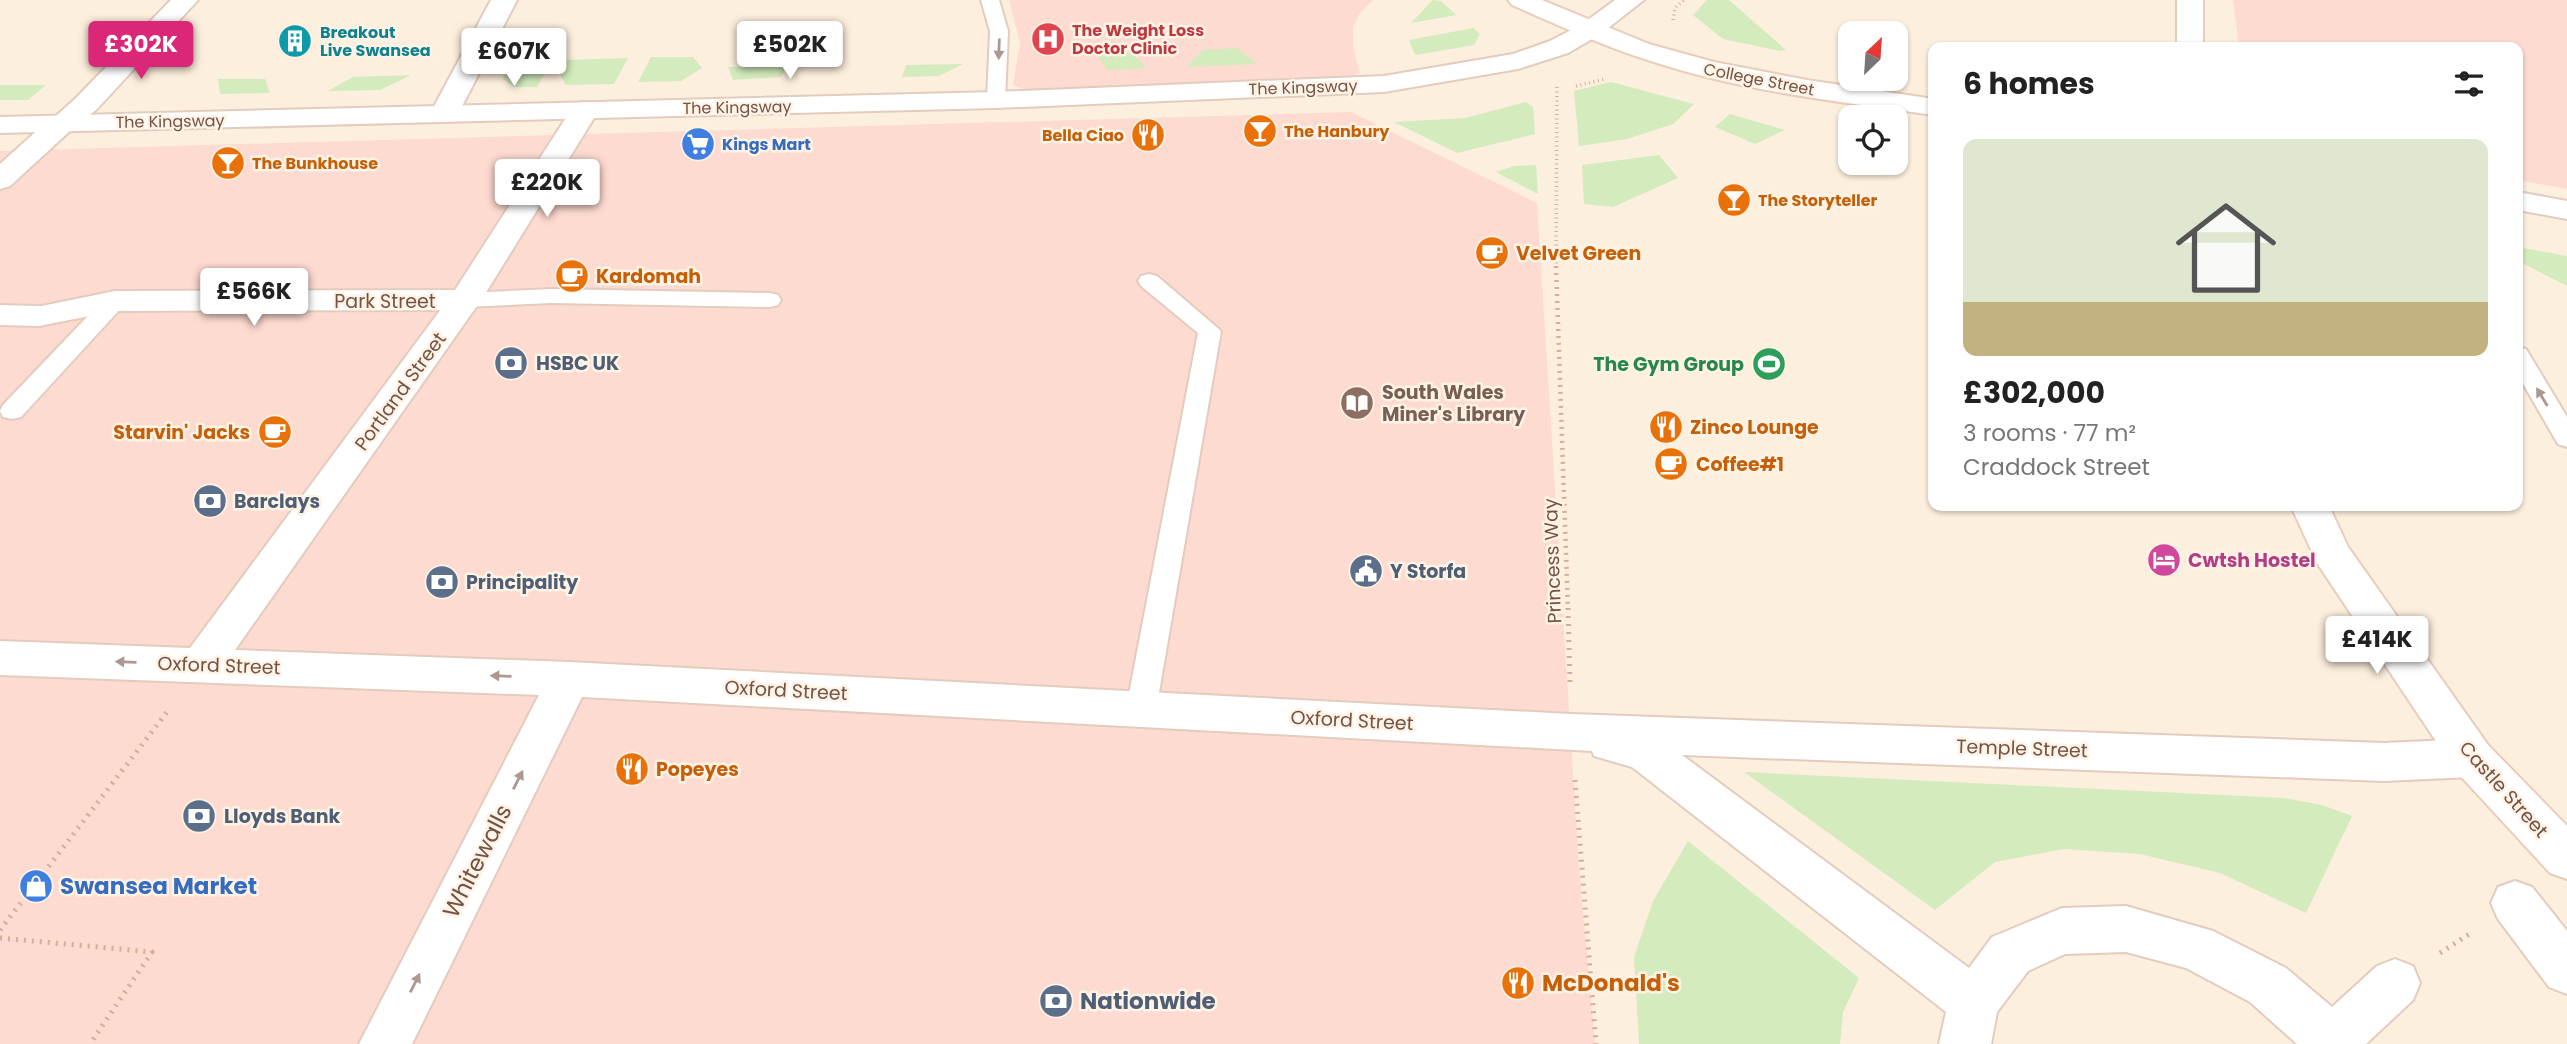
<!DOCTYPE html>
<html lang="en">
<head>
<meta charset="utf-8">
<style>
	body { margin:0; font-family:Poppins,sans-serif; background:#f6f6f6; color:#222; height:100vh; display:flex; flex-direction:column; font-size:26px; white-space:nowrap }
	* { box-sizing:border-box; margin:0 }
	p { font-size:23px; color:#767676 }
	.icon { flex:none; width:38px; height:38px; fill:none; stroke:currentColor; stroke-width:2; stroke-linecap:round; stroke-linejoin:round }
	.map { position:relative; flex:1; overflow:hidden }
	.details { position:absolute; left:1928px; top:42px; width:595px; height:469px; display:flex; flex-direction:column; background:#fff; border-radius:14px; box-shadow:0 2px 5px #0004 }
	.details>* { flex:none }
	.needle { width:46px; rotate:25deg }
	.tools { position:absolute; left:1838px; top:21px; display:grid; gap:14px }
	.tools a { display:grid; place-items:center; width:70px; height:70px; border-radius:14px; background:#fff; box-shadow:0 2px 5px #0004; font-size:35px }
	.price { position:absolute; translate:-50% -60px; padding:0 16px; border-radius:7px; background:#fff; color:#222; font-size:23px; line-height:46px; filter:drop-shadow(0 2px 4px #0008) }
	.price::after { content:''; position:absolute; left:50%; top:42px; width:21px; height:16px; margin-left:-10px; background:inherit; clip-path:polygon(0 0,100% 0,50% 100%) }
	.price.active { background:#db2777; color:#fff }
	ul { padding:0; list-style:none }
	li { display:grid; align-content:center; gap:14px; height:371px; padding:0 35px }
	li span { display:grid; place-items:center; height:217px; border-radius:14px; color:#555 }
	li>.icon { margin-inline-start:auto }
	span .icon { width:126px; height:126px; fill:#fffc; stroke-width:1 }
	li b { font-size:30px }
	h2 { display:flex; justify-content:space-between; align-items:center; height:84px; padding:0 35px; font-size:30px }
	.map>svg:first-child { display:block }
</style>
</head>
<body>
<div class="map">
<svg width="2567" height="1044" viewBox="0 0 2567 1044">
	<rect width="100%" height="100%" fill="#fdefde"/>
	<!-- commercial -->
	<g fill="#fedbd1">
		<path d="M1009 0H1373L1360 13 1353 27V47L1360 73 1347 78 1025 90 1013 85 1020 43Z"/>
		<path d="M2233 0H2567V189L2518 180V47H2239Z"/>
		<path d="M1351 112 1537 203 1579 868 1595 1044H0V151Z"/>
	</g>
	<!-- green -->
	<g fill="#d3ebbd">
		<path d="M1433 0 1441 1 1456 15 1411 23Z"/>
		<path d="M1707 0H1729L1786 50 1780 51 1723 39 1693 15Z"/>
		<path d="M1473 28 1480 34 1474 45 1415 55 1409 40Z"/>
		<path d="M1237 48 1257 64 1186 67 1203 50Z"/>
		<path d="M1132 53 1147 68 1107 70 1097 54Z"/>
		<path d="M651 57H693L702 68 681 81 638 82Z"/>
		<path d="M628 58 614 84 566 85 559 73 567 60Z"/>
		<path d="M553 59 537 87H514L502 78C517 61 531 60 553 59Z"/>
		<path d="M963 64 939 76 902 77 906 65Z"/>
		<path d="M787 66 781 77 733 80 728 67Z"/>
		<path d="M411 75 380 90 328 91 353 77Z"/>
		<path d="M218 79H265L270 93 220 94Z"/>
		<path d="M1611 82 1694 104 1673 124 1627 139 1579 146 1574 91Z"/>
		<path d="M0 85H46L28 100H0Z"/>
		<path d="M1526 102 1533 107 1535 134 1457 153 1394 122 1465 118Z"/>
		<path d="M1730 114 1785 130 1755 144 1715 127Z"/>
		<path d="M1659 155 1678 178 1613 207 1584 204 1582 165Z"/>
		<path d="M1536 165 1538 194 1496 172 1514 166Z"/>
		<path d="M2518 247 2567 256V286L2518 261Z"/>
		<path d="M1744 772 2284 798 2322 805 2352 816 2306 913 2220 873 2140 854 2064 849 1995 862 1935 910Z"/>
		<path d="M1688 841 1859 978 1843 1012 1840 1044H1639L1634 957 1653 901Z"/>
	</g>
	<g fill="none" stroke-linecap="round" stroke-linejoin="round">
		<!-- service casing -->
		<g stroke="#e3ccbd" stroke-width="4">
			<g id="service">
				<path d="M981 0H999L1008 31 1005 100 996 106 987 100 990 31Z"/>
				<path d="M1149 274 1157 276 1221 331 1156 710 1151 719 1141 722 1131 719 1126 710 1198 333 1141 286 1138 281 1141 276Z"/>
				<path d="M551 289 770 293 778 295 781 300 778 305 770 307 551 303 465 307 457 305 454 300 457 295 465 293Z"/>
				<path d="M115 294 123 296 126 301 123 306 21 417 12 419 3 417 0 411 3 405 107 296Z"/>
				<path d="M2518 347 2526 349 2567 417V447L2558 444 2518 375Z"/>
			</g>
		</g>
		<!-- pedestrian casing -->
		<g stroke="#e3ccbd" stroke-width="4">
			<g id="pedestrian">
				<path d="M61 116 71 118 75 124 71 130 10 186 0 189V164L51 118Z"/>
				<path d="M465 290 477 293 481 300 235 650 569 662 1571 714 2384 743 2472 739 2488 745 2494 758 2488 771 2472 777 2384 781 1682 755 1969 968 1992 937 2045 915 2062 908 2126 906 2213 931 2286 968 2332 1007 2377 966 2395 959 2413 966 2420 983 2413 1000 2366 1044H2297L2250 1002 2186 968 2126 952 2065 954 2028 971 1997 1012 1991 1044H1939L1946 1012 1632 767 1594 756 1592 751 582 697 412 1044H359L539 695 0 675V641L190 648 453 293Z"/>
				<path d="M0 305 39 306 51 309 56 316 51 323 39 326 0 325Z"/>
				<path d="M2515 881 2532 887 2567 931V994L2549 987 2498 919 2491 903 2498 887Z"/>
			</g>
		</g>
		<!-- minor casing -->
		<g stroke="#e3ccbd" stroke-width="4">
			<g id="minor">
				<path d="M171 0H198L96 110 71 130 61 132 51 130 47 124 76 98Z"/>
				<path d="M491 0H517L458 114 454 120 444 122 434 120 430 114Z"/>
				<path d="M585 102 595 104 599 110 477 307 465 310 115 311 39 326 27 323 22 316 27 309 115 291 455 290 571 110 575 104Z"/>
			</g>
		</g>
		<!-- tertiary casing -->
		<g stroke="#e3ccbd" stroke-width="4">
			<g id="tertiary">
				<path d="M1615 0H1644L1599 35 1568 53 1518 69 1384 92 996 108 0 133V117L996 92 1384 76 1513 54 1550 41 1581 25Z"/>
				<path d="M2518 192 2567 201V219L2518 210Z"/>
			</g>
		</g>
		<!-- secondary casing -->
		<g stroke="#e9ccba" stroke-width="4">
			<g id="secondary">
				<path d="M1508 0H1542L1649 44 1714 62 1807 80 1934 99V115C1839 102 1742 91 1651 61 1603 46 1558 25 1512 5Z"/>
				<rect x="2177" y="0" width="26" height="47"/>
				<path d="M2291 506H2329L2348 547 2488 745 2567 826V879L2550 873 2456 771 2317 563Z"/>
			</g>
		</g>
		<!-- path-far2 -->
		<g stroke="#d8ad98" stroke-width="3.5" stroke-dasharray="1 3.5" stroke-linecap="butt">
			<path d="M1673 20 1675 8 1684 0"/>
			<path d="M1576 86 1605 79"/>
			<path d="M1556 268 1557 87"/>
		</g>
		<!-- path-far1 -->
		<path stroke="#d8ad98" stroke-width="4.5" stroke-dasharray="2 5" stroke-linecap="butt" d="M1556 266 1568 609"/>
		<!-- path -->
		<g stroke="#d8ad98" stroke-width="5" stroke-dasharray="2 6" stroke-linecap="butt">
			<path d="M1568 608 1570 684"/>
			<path d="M1575 780 1596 1044"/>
			<path d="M0 930 167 712"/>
			<path d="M0 938 152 952 90 1044"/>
			<path d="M2440 953 2471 933"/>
		</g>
		<!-- service -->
		<use href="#service" fill="#fff" fill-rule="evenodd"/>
		<!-- pedestrian -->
		<use href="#pedestrian" fill="#fff" fill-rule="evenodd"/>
		<!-- minor -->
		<use href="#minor" fill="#fff" fill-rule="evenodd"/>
		<!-- tertiary -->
		<use href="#tertiary" fill="#fff" fill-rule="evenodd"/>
		<!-- secondary -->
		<use href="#secondary" fill="#fff" fill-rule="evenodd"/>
	</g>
	<!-- one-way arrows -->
	<defs><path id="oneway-solid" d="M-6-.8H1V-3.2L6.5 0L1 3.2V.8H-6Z" transform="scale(1.75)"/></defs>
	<g fill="#ac9890">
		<use href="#oneway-solid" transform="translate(999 49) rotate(92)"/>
		<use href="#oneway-solid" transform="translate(2542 397) rotate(-121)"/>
		<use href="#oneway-solid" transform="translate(126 662) rotate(-178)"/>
		<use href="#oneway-solid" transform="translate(501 676) rotate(-178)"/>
		<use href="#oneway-solid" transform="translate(518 780) rotate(-63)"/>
		<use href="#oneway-solid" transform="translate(415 983) rotate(-63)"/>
	</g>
	<!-- icons -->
	<defs>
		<g id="hospital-disc" transform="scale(1.75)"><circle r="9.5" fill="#e0444e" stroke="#fff3e6"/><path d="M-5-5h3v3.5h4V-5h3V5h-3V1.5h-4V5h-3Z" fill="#fff"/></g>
		<g id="building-disc" transform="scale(1.75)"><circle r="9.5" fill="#0f9aa8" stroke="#fff3e6"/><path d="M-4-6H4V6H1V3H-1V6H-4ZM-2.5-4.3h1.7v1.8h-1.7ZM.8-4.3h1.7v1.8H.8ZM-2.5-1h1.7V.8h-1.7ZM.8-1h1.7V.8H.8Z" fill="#fff"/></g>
		<g id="bar-disc" transform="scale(1.75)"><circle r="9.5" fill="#e8710a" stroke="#fff3e6"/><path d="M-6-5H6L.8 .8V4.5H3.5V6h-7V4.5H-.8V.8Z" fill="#fff"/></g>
		<g id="restaurant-disc" transform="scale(1.75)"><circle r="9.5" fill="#e8710a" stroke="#fff3e6"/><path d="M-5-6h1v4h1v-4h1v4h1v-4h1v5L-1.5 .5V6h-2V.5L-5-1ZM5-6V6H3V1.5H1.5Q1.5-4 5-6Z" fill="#fff"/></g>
		<g id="supermarket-disc" transform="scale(1.75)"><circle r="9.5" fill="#3f7fe0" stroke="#fff3e6"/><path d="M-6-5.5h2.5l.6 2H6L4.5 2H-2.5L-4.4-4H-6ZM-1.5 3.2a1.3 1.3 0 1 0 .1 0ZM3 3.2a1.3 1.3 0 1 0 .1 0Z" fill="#fff"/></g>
		<g id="cafe-disc" transform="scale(1.75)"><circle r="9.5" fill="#e8710a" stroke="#fff3e6"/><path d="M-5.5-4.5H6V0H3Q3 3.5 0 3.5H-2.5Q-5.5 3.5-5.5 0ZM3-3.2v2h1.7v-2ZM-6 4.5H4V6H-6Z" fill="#fff"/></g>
		<g id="bank-disc" transform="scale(1.75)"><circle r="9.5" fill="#5c6f8a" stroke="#fff3e6"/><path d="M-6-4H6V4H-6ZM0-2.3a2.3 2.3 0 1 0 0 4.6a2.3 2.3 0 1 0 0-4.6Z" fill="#fff"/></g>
		<g id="stadium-disc" transform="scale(1.75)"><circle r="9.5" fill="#2e9e5b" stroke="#fff3e6"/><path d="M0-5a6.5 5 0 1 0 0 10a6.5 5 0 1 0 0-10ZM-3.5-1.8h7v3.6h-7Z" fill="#fff"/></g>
		<g id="library-disc" transform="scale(1.75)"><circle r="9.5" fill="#8d6e63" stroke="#fff3e6"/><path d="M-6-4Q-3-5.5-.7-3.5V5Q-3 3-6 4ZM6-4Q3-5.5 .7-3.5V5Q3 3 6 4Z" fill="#fff"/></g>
		<g id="hotel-disc" transform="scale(1.75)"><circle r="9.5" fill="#d1479c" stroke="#fff3e6"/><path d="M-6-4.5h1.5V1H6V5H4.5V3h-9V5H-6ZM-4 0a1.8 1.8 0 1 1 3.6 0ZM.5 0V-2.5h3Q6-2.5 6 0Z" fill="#fff"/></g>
		<g id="civic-disc" transform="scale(1.75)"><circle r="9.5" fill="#5c6f8a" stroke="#fff3e6"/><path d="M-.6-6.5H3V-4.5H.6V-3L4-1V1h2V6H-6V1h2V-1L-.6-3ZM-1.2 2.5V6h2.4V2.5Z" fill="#fff"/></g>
		<g id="shop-disc" transform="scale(1.75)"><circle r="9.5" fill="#3f7fe0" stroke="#fff3e6"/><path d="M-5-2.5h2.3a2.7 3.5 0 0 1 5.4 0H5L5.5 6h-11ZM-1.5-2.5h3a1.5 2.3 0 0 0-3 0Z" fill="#fff"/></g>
	</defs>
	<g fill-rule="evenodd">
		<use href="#hospital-disc" x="1048" y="39"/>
		<use href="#building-disc" x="295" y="41"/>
		<use href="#bar-disc" x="1260" y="131"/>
		<use href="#restaurant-disc" x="1148" y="135"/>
		<use href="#supermarket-disc" x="698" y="144"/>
		<use href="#bar-disc" x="228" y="163"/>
		<use href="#bar-disc" x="1734" y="200"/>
		<use href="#cafe-disc" x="1492" y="253"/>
		<use href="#cafe-disc" x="572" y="276"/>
		<use href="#bank-disc" x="511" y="363"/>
		<use href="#stadium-disc" x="1769" y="364"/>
		<use href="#library-disc" x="1357" y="403"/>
		<use href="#restaurant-disc" x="1666" y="427"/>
		<use href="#cafe-disc" x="275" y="432"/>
		<use href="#cafe-disc" x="1671" y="464"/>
		<use href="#bank-disc" x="210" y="501"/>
		<use href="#hotel-disc" x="2164" y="560"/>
		<use href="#civic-disc" x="1366" y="571"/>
		<use href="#bank-disc" x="442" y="582"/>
		<use href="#restaurant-disc" x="632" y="769"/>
		<use href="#bank-disc" x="199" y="816"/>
		<use href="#shop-disc" x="36" y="886"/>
		<use href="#restaurant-disc" x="1518" y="983"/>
		<use href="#bank-disc" x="1056" y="1001"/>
	</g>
	<g text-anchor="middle" stroke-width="5" stroke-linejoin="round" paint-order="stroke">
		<!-- far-health labels -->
		<g font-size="16" font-weight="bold" fill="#be3a42" stroke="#fff3e6" text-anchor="start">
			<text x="1072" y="36">The Weight Loss<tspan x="1072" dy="18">Doctor Clinic</tspan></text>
		</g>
		<!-- far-culture labels -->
		<g font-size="16" font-weight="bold" fill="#0d838f" stroke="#fff3e6" text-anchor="start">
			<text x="320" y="38">Breakout<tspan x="320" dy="18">Live Swansea</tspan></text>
		</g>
		<!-- far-street labels -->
		<g font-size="16" fill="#745346" stroke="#fff3e6">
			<text transform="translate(1759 79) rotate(11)" y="6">College Street</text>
			<text transform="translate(1303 87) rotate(-2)" y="6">The Kingsway</text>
			<text transform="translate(737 107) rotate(-1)" y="6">The Kingsway</text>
			<text transform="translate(170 121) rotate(-1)" y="6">The Kingsway</text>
		</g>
		<!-- far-food labels -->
		<g font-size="16" font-weight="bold" fill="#c56008" stroke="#fff3e6" text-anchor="start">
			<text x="1284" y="137">The Hanbury</text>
			<text x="1124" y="141" text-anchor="end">Bella Ciao</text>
			<text x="252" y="169">The Bunkhouse</text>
			<text x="1758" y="206">The Storyteller</text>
		</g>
		<!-- far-shop labels -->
		<g font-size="16" font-weight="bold" fill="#366cbe" stroke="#fff3e6" text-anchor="start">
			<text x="722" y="150">Kings Mart</text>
		</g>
		<!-- food labels -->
		<g font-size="19" font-weight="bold" fill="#c56008" stroke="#fff3e6" text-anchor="start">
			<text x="1516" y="260">Velvet Green</text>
			<text x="596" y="283">Kardomah</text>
			<text x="1690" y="434">Zinco Lounge</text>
			<text x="250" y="439" text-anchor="end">Starvin' Jacks</text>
			<text x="1696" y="471">Coffee#1</text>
			<text x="656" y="776">Popeyes</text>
		</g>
		<!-- street labels -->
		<g font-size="19" fill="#745346" stroke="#fff3e6">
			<text x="385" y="308">Park Street</text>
			<text transform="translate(400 391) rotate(-54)" y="7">Portland Street</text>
			<text transform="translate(1552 561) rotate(-92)" y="7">Princess Way</text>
			<text transform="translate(219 665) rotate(2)" y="7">Oxford Street</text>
			<text transform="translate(786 690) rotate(3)" y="7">Oxford Street</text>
			<text transform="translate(1352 720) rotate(3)" y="7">Oxford Street</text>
			<text transform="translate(2022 748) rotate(2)" y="7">Temple Street</text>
			<text transform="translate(2504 789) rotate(48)" y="7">Castle Street</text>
		</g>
		<!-- service labels -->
		<g font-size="19" font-weight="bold" fill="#4e5e75" stroke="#fff3e6" text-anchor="start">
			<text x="536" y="370">HSBC UK</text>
			<text x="234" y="508">Barclays</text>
			<text x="1390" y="578">Y Storfa</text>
			<text x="466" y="589">Principality</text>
			<text x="224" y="823">Lloyds Bank</text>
		</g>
		<!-- leisure labels -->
		<g font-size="19" font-weight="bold" fill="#27864d" stroke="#fff3e6" text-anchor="end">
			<text x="1744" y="371">The Gym Group</text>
		</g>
		<!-- education labels -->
		<g font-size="19" font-weight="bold" fill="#785e54" stroke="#fff3e6" text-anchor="start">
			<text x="1382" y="399">South Wales<tspan x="1382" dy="22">Miner's Library</tspan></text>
		</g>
		<!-- hotel labels -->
		<g font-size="19" font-weight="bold" fill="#b23c85" stroke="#fff3e6" text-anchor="start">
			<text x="2188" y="567">Cwtsh Hostel</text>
		</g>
		<!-- near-street labels -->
		<g font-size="23" fill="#745346" stroke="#fff3e6">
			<text transform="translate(477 861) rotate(-63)" y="8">Whitewalls</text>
		</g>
		<!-- near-shop labels -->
		<g font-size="23" font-weight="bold" fill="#366cbe" stroke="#fff3e6" text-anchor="start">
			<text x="60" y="894">Swansea Market</text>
		</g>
		<!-- near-food labels -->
		<g font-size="23" font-weight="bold" fill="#c56008" stroke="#fff3e6" text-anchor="start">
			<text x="1542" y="991">McDonald's</text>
		</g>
		<!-- near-service labels -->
		<g font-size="23" font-weight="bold" fill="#4e5e75" stroke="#fff3e6" text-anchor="start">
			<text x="1080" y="1009">Nationwide</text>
		</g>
	</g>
</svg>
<div class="tools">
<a><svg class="needle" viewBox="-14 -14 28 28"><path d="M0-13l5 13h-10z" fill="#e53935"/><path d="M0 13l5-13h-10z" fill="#767676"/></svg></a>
<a><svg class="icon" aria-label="locate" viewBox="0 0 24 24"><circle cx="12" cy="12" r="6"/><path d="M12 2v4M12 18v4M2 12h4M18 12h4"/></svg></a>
</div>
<b class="price active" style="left:141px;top:81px">£302K</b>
<b class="price" style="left:790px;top:81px">£502K</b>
<b class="price" style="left:514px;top:88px">£607K</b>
<b class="price" style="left:547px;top:219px">£220K</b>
<b class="price" style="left:254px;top:328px">£566K</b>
<b class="price" style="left:2377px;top:676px">£414K</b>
<section class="details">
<h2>6 homes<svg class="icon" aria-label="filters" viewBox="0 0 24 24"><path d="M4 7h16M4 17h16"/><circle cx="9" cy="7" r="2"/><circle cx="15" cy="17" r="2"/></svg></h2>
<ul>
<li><span style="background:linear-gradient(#dfe7d0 75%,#c2b280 0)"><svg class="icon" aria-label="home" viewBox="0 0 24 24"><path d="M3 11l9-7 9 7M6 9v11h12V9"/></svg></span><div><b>£302,000</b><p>3 rooms · 77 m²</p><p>Craddock Street</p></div></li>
</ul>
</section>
</div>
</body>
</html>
